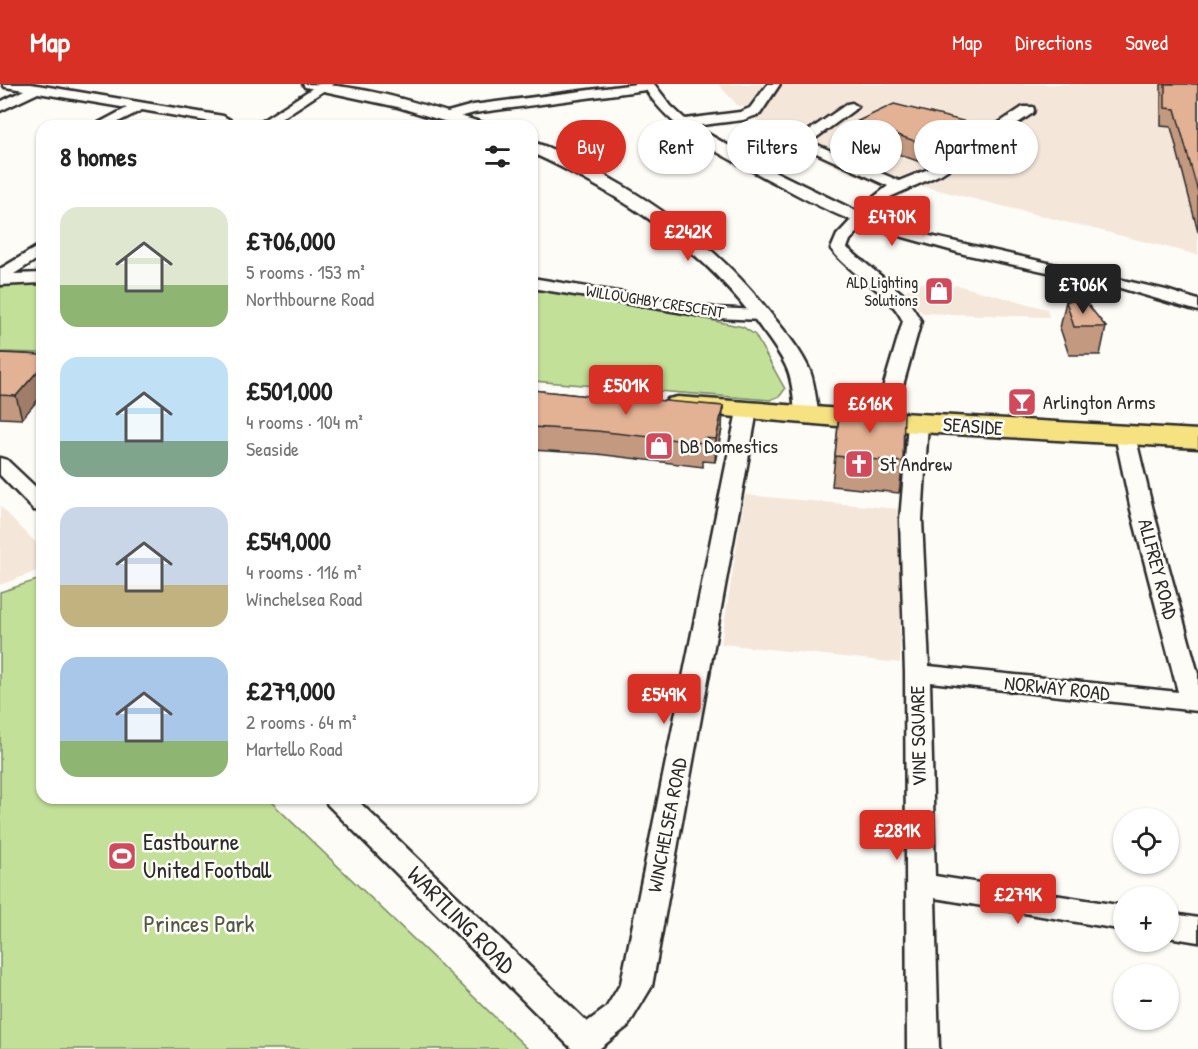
<!DOCTYPE html>
<html lang="en">
<head>
<meta charset="utf-8">
<style>
	body { margin:0; font-family:"Patrick Hand",sans-serif; background:#f2f2f2; color:#222; height:100vh; display:flex; flex-direction:column; font-size:22px; white-space:nowrap }
	* { box-sizing:border-box; margin:0 }
	p { font-size:20px; color:#767676 }
	.icon { flex:none; width:33px; height:33px; fill:none; stroke:currentColor; stroke-width:2; stroke-linecap:round; stroke-linejoin:round }
	.map { position:relative; flex:1; overflow:hidden }
	.panel { position:absolute; left:36px; top:36px; width:502px; height:684px; display:flex; flex-direction:column; background:#fff; border-radius:18px; box-shadow:0 2px 4px #0004 }
	.panel>* { flex:none }
	.top-card { position:absolute; left:556px; top:36px; width:550px; height:54px; display:flex; gap:12px }
	.fabs { position:absolute; left:1113px; top:724px; display:grid; gap:12px }
	.fabs a { display:grid; place-items:center; width:66px; height:66px; border-radius:50%; background:#fff; box-shadow:0 2px 4px #0004; font-size:30px }
	.price { position:absolute; translate:-50% -51px; padding:0 14px; border-radius:6px; background:#d93025; color:#fff; font-size:20px; line-height:39px; filter:drop-shadow(0 2px 3px #0008) }
	.price::after { content:''; position:absolute; left:50%; top:36px; width:18px; height:14px; margin-left:-9px; background:inherit; clip-path:polygon(0 0,100% 0,50% 100%) }
	.price.on { background:#222; color:#fff }
	ul { padding:0; list-style:none }
	li { display:flex; align-items:center; gap:18px; height:150px; padding:0 24px }
	li span { display:grid; place-items:center; flex:none; width:168px; height:120px; border-radius:18px; color:#555 }
	li>.icon { margin-inline-start:auto }
	span .icon { width:72px; height:72px; fill:#fffc; stroke-width:1 }
	li b { font-size:26px }
	h2 { display:flex; justify-content:space-between; align-items:center; height:72px; padding:0 24px; font-size:26px }
	.tag { padding:0 21px; border-radius:27px; background:#fff; box-shadow:0 2px 4px #0004; font-size:21px; line-height:54px }
	.tag.on { background:#d93025; color:#fff }
	header { display:flex; align-items:center; gap:36px; box-sizing:border-box; height:84px; padding:0 30px; background:#d93025; color:#fff }
	header strong { font-size:28px }
	nav { display:flex; gap:33px; margin-inline-start:auto; font-size:21px }
	.map>svg:first-child { display:block }
</style>
</head>
<body>
<header>
<strong>Map</strong>
<nav><a>Map</a><a>Directions</a><a>Saved</a></nav>
</header>
<div class="map">
<svg width="1198" height="965" viewBox="0 0 1198 965">
	<rect width="100%" height="100%" fill="#fdfcf7"/>
	<filter id="ink" filterUnits="userSpaceOnUse"><feTurbulence type="fractalNoise" baseFrequency=".0167" numOctaves="2"/><feDisplacementMap in="SourceGraphic" scale="12" xChannelSelector="R" yChannelSelector="G"/><feConvolveMatrix kernelMatrix="1 2 1 2 8 2 1 2 1" color-interpolation-filters="sRGB"/></filter>
	<g filter="url(#ink)">
		<!-- built -->
		<g fill="#f5e6da">
			<path d="M718 0H1198V171L918 101 899 110 891 107 824 77 789 57 751 32 762 29 765 24 738 22Z"/>
			<path d="M925 198 939 204 948 200 952 203 956 201 1047 225 1049 233 922 229 904 207Z"/>
			<path d="M745 411 900 425V579L721 560Z"/>
			<path d="M0 422 42 465V485L0 501Z"/>
		</g>
		<!-- green -->
		<g fill="#c2e098" stroke="#768662" stroke-width="1.5">
			<path d="M42 197V269L0 268V203Z"/>
			<path d="M532 205 658 225 743 243 755 251 785 305 780 312 770 316 533 297Z"/>
			<path d="M40 495 42 497V714H267L528 965H0V508Z"/>
		</g>
		<g fill="none" stroke-linecap="round" stroke-linejoin="round">
			<!-- minor casing -->
			<g stroke="#2b2b2b" stroke-width="5">
				<g id="minor">
					<path d="M3 0H31L223 32 230 36 223 40 142 26 110 42H93L127 24 38 9 0 27V18L24 6 5 3Z"/>
					<path d="M319 0H334L270 42H254Z"/>
					<path d="M636 0H654L671 22 685 35 740 28 750 24 768 0H780L760 30 743 36 694 42 768 84 856 127 888 102 799 61 801 52 847 20 852 19 858 23 813 56V59L899 97 931 84 1023 23H1033L1034 26 1033 29 941 90 890 113 868 132 930 152 1166 206 1198 216V227L1117 203 964 170 864 142 850 156 847 164 905 212 921 237 893 337 890 341H876L873 337 903 237C887 205 852 193 831 165L837 151 851 136C820 124 790 107 760 91 718 69 672 47 646 6L474 29 449 36 442 32 444 29 473 21Z"/>
					<path d="M42 160V172L14 190 42 189V199L0 201V185Z"/>
					<path d="M532 194 715 224 762 226 768 227 771 231 768 235 762 236 715 234 532 204Z"/>
					<path d="M747 321 754 323 757 327 652 902 628 942 599 965H572L328 721 324 714H355L587 938 606 924 621 899 737 327 740 323Z"/>
					<path d="M918 333 925 335 928 339 922 436 929 582 1178 608 1131 426 1115 351 1118 347H1132L1135 351 1153 426 1198 590V627L930 598 935 792 1124 822V846L935 814 939 965H907L905 589 900 436 908 339 911 335Z"/>
					<path d="M0 374 7 376 42 409V427L34 426 0 391Z"/>
					<path d="M1168 829 1198 834V858L1168 853Z"/>
				</g>
			</g>
			<!-- tertiary casing -->
			<g stroke="#2b2b2b" stroke-width="5">
				<g id="tertiary">
					<path d="M303 0C364 0 424 21 483 39L485 42H460L398 23 305 3Z"/>
					<path d="M532 58C551 63 570 74 587 82 661 120 723 168 774 234 787 250 802 268 810 287 815 301 816 317 819 332L815 337 807 339 799 337 795 332C794 317 793 301 788 287 781 269 767 253 756 237 698 160 620 110 532 69Z"/>
				</g>
			</g>
			<!-- primary casing -->
			<g stroke="#2b2b2b" stroke-width="5">
				<path id="primary" d="M678 313 883 328 1198 346V364L883 346 668 327 664 321 668 315Z"/>
			</g>
			<!-- minor -->
			<use href="#minor" fill="#fdfcf7" fill-rule="evenodd"/>
			<!-- tertiary -->
			<use href="#tertiary" fill="#fdfcf7" fill-rule="evenodd"/>
			<!-- primary -->
			<use href="#primary" fill="#f7e281" fill-rule="evenodd"/>
		</g>
		<!-- wall -->
		<g fill="#c39980" stroke="#2b2b2b" stroke-width="1.5">
			<path d="M1161 0H1198V148L1171 43 1161 42Z"/>
			<path d="M858 37 967 38 965 56 920 78 856 55Z"/>
			<path d="M1066 217 1106 243 1100 271H1069L1060 244Z"/>
			<path d="M0 269 42 271 22 335 0 334Z"/>
			<path d="M532 306 608 314 723 322 722 345 715 378 703 377V383L597 370 532 366Z"/>
			<path d="M840 322 903 378 899 409 832 402Z"/>
		</g>
		<!-- shaded-wall -->
		<g fill="#9f7d68" stroke="#2b2b2b" stroke-width="1.5">
			<path d="M967 38 965 56 920 78 923 60Z"/>
			<path d="M42 282V311L22 335 16 312Z"/>
			<path d="M723 322 722 345 715 378 716 355Z"/>
		</g>
		<!-- building -->
		<g fill="#e3b295" stroke="#2b2b2b" stroke-width="1.5">
			<path d="M1165 0H1198V108L1175 25 1165 24Z"/>
			<path d="M894 20 967 38 923 60 858 37Z"/>
			<path d="M1066 217H1085L1106 243H1074Z"/>
			<path d="M0 269 42 271V282L16 312 0 311Z"/>
			<path d="M532 306 608 314 609 312 723 322 716 355 704 354V359L597 347 532 343Z"/>
			<path d="M840 322 904 328 903 378 835 372Z"/>
		</g>
	</g>
	<!-- icons -->
	<defs>
		<g id="shop-square" transform="scale(1.5)"><rect x="-9" y="-9" width="18" height="18" rx="4" fill="#d1495b" stroke="#fdfcf7"/><path d="M-5-2.5h2.3a2.7 3.5 0 0 1 5.4 0H5L5.5 6h-11ZM-1.5-2.5h3a1.5 2.3 0 0 0-3 0Z" fill="#fff"/></g>
		<g id="bar-square" transform="scale(1.5)"><rect x="-9" y="-9" width="18" height="18" rx="4" fill="#d1495b" stroke="#fdfcf7"/><path d="M-6-5H6L.8 .8V4.5H3.5V6h-7V4.5H-.8V.8Z" fill="#fff"/></g>
		<g id="church-square" transform="scale(1.5)"><rect x="-9" y="-9" width="18" height="18" rx="4" fill="#d1495b" stroke="#fdfcf7"/><path d="M-1.2-6h2.4v3.5h3.3v2.4h-3.3V6h-2.4V-.1h-3.3v-2.4h3.3Z" fill="#fff"/></g>
		<g id="stadium-square" transform="scale(1.5)"><rect x="-9" y="-9" width="18" height="18" rx="4" fill="#d1495b" stroke="#fdfcf7"/><path d="M0-5a6.5 5 0 1 0 0 10a6.5 5 0 1 0 0-10ZM-3.5-1.8h7v3.6h-7Z" fill="#fff"/></g>
	</defs>
	<g fill-rule="evenodd">
		<use href="#shop-square" x="939" y="207"/>
		<use href="#bar-square" x="1022" y="318"/>
		<use href="#shop-square" x="659" y="362"/>
		<use href="#church-square" x="859" y="380"/>
		<use href="#stadium-square" x="122" y="772"/>
	</g>
	<g text-anchor="middle" stroke-width="5" stroke-linejoin="round" paint-order="stroke">
		<!-- far-poi labels -->
		<g font-size="16" fill="#2b2b2b" stroke="#fdfcf7" text-anchor="end">
			<text x="918" y="204">ALD Lighting<tspan x="918" dy="18">Solutions</tspan></text>
		</g>
		<!-- far-street labels -->
		<g font-size="16" fill="#2b2b2b" stroke="#fdfcf7">
			<text transform="translate(655 217) rotate(9)" y="6">WILLOUGHBY CRESCENT</text>
		</g>
		<!-- poi labels -->
		<g font-size="20" fill="#2b2b2b" stroke="#fdfcf7" text-anchor="start">
			<text x="1043" y="325">Arlington Arms</text>
			<text x="680" y="369">DB Domestics</text>
			<text x="880" y="387">St Andrew</text>
		</g>
		<!-- street labels -->
		<g font-size="20" fill="#2b2b2b" stroke="#fdfcf7">
			<text transform="translate(973 342) rotate(4)" y="7">SEASIDE</text>
			<text transform="translate(1158 485) rotate(75)" y="7">ALLFREY ROAD</text>
			<text transform="translate(1057 604) rotate(6)" y="7">NORWAY ROAD</text>
			<text transform="translate(918 652) rotate(-91)" y="7">VINE SQUARE</text>
			<text transform="translate(667 741) rotate(-79)" y="7">WINCHELSEA ROAD</text>
		</g>
		<!-- near-poi labels -->
		<g font-size="24" fill="#2b2b2b" stroke="#fdfcf7" text-anchor="start">
			<text x="143" y="766">Eastbourne<tspan x="143" dy="28">United Football</tspan></text>
		</g>
		<!-- near-street labels -->
		<g font-size="24" fill="#2b2b2b" stroke="#fdfcf7">
			<text transform="translate(461 836) rotate(45)" y="8">WARTLING ROAD</text>
		</g>
		<!-- near-park labels -->
		<g font-size="24" fill="#515846" stroke="#fdfcf7">
			<text x="199" y="848">Princes Park</text>
		</g>
	</g>
</svg>
<div class="fabs">
<a><svg class="icon" aria-label="locate" viewBox="0 0 24 24"><circle cx="12" cy="12" r="6"/><path d="M12 2v4M12 18v4M2 12h4M18 12h4"/></svg></a>
<a>+</a>
<a>−</a>
</div>
<b class="price" style="left:892px;top:163px">£470K</b>
<b class="price" style="left:688px;top:178px">£242K</b>
<b class="price on" style="left:1083px;top:231px">£706K</b>
<b class="price" style="left:626px;top:332px">£501K</b>
<b class="price" style="left:870px;top:350px">£616K</b>
<b class="price" style="left:664px;top:641px">£549K</b>
<b class="price" style="left:897px;top:777px">£281K</b>
<b class="price" style="left:1018px;top:841px">£279K</b>
<div class="top-card">
<a class="tag on">Buy</a>
<a class="tag">Rent</a>
<a class="tag">Filters</a>
<a class="tag">New</a>
<a class="tag">Apartment</a>
</div>
<section class="panel">
<h2>8 homes<svg class="icon" aria-label="filters" viewBox="0 0 24 24"><path d="M4 7h16M4 17h16"/><circle cx="9" cy="7" r="2"/><circle cx="15" cy="17" r="2"/></svg></h2>
<ul>
<li><span style="background:linear-gradient(#dfe7d0 65%,#8fb573 0)"><svg class="icon" aria-label="home" viewBox="0 0 24 24"><path d="M3 11l9-7 9 7M6 9v11h12V9"/></svg></span><div><b>£706,000</b><p>5 rooms · 153 m²</p><p>Northbourne Road</p></div></li>
<li><span style="background:linear-gradient(#bfe0f5 70%,#7fa58c 0)"><svg class="icon" aria-label="home" viewBox="0 0 24 24"><path d="M3 11l9-7 9 7M6 9v11h12V9"/></svg></span><div><b>£501,000</b><p>4 rooms · 104 m²</p><p>Seaside</p></div></li>
<li><span style="background:linear-gradient(#c9d6e8 65%,#c2b280 0)"><svg class="icon" aria-label="home" viewBox="0 0 24 24"><path d="M3 11l9-7 9 7M6 9v11h12V9"/></svg></span><div><b>£549,000</b><p>4 rooms · 116 m²</p><p>Winchelsea Road</p></div></li>
<li><span style="background:linear-gradient(#a9c7e8 70%,#8fb573 0)"><svg class="icon" aria-label="home" viewBox="0 0 24 24"><path d="M3 11l9-7 9 7M6 9v11h12V9"/></svg></span><div><b>£279,000</b><p>2 rooms · 64 m²</p><p>Martello Road</p></div></li>
</ul>
</section>
</div>
</body>
</html>
